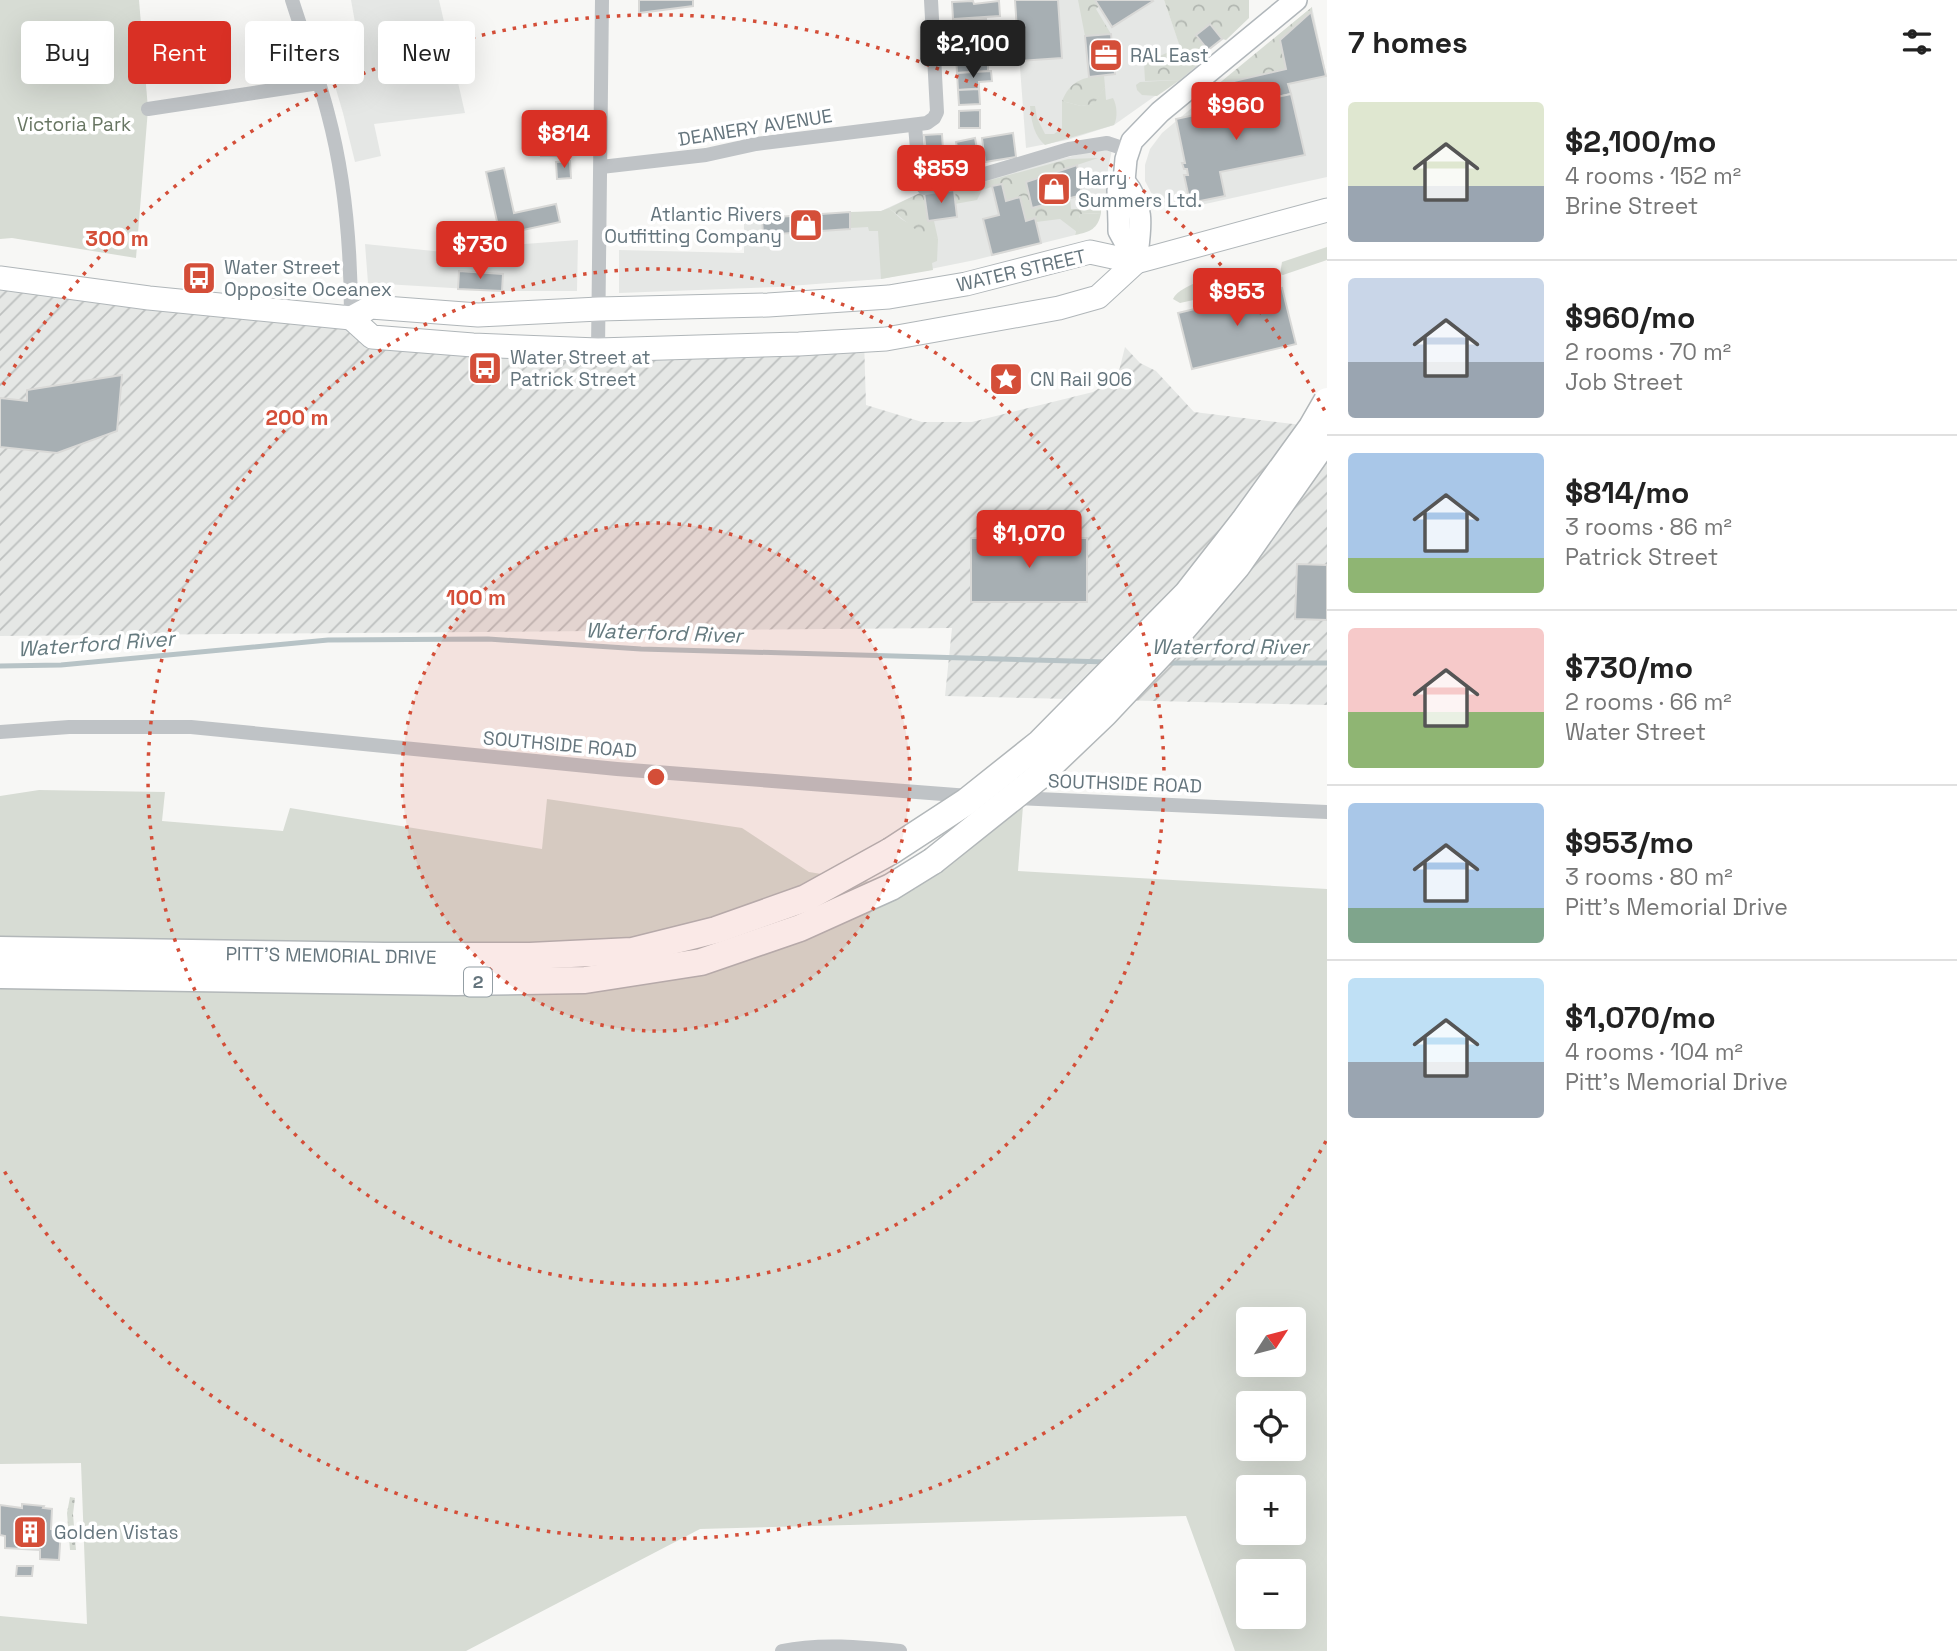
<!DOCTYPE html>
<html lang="en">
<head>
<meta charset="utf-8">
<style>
	body { margin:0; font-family:"Space Grotesk",sans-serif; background:#f6f6f6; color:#222; height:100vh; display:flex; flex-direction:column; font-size:26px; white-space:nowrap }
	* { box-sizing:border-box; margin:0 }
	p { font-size:23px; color:#767676 }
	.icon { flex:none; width:38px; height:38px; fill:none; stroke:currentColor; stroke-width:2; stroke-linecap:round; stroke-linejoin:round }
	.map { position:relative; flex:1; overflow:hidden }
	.sheet { display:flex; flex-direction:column; background:#fff; width:630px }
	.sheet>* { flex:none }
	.guide { position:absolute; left:21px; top:21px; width:665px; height:63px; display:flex; gap:14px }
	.needle { width:46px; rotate:54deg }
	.fabs { position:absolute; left:1236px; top:1307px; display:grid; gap:14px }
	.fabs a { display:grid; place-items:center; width:70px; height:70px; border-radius:7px; background:#fff; box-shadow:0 7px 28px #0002; font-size:35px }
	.price { position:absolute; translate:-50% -60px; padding:0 16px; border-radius:7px; background:#d93025; color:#fff; font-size:23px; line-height:46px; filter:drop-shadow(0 2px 4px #0008) }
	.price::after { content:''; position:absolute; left:50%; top:42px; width:21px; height:16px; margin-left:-10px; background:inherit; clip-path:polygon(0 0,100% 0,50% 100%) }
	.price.current { background:#222; color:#fff }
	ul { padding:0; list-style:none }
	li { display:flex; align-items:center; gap:21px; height:175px; padding:0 21px }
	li+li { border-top:2px solid #e0e0e0 }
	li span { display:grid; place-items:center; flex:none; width:196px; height:140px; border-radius:7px; color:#555 }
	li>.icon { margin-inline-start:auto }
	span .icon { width:84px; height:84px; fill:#fffc; stroke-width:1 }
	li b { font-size:30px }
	h2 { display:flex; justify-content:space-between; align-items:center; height:84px; padding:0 21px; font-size:30px }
	.pill { padding:0 24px; border-radius:7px; background:#fff; box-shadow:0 7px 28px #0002; font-size:24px; line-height:63px }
	.pill.current { background:#d93025; color:#fff }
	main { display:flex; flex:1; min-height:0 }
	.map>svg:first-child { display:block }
</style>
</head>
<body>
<main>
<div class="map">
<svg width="1327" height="1651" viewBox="0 0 1327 1651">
	<defs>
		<pattern id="industrial-furrows" width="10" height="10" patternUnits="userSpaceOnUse" patternTransform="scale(1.75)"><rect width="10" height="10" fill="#e5e7e5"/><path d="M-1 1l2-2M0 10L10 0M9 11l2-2" fill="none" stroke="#bdc0bf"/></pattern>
		<pattern id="forest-crowns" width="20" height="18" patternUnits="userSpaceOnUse" patternTransform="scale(1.75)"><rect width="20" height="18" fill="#d7dcd4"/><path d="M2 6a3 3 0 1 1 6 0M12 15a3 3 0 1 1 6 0" fill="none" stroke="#b2b7b1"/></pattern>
		<pattern id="garden-dots" width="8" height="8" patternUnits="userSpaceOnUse" patternTransform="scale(1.75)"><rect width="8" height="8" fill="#d7dcd4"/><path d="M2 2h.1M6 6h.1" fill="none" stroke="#b2b7b1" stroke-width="1.8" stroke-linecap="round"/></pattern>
	</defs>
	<rect width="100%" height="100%" fill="#f7f7f5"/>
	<!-- built -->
	<g fill="#e5e7e5">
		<path d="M351 0H439L465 113 374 124 381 156 355 162 343 113 320 35 356 28Z"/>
		<path d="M1015 0H1164L1189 72 1114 125 1067 140 1026 148Z"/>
		<path d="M1312 7 1327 77V177L1187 208 1168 207 1157 204 1145 181V165L1150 149 1162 133Z"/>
		<path d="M1105 148 1112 150 1108 169 1105 210H1101V213L1080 214 1075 235 975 260 881 279 777 287 619 293V250L744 253V218L881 211 920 193Z"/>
		<path d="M578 240 577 291H502L368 283 365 244 463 254 511 245Z"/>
	</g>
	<!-- industrial -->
	<path fill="url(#industrial-furrows)" d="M0 278 351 318 372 337 864 340 866 405 922 422H972L1093 392 1112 380 1119 371 1125 347 1140 363 1156 371 1194 412 1327 428V705L945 696 952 628 0 636Z"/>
	<!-- green -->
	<g fill="#d7dcd4" fill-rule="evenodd">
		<path d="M0 0H139L148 109 136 258 12 238 0 239Z"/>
		<path d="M1180 80 1157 96 1142 95 1137 90 1136 85 1140 82Z"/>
		<path d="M1105 87 1106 100 1113 98C1117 105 1118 118 1114 125L1045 145C1034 136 1031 120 1030 106H1035L1037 118 1045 134H1054L1062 128V101L1081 106 1093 104Z"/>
		<path d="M889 208 901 219 938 239 937 261 932 263 933 270 881 279 878 231H869L868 227 850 228V212L881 211Z"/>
		<path d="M1101 213C1098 229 1090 232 1075 235L1080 214Z"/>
		<path d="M1327 247V260L1283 275 1280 274 1282 262Z"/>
		<path d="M1239 270 1242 280 1247 283 1248 288 1180 303 1173 299C1181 283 1222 275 1239 270Z"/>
		<path d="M39 790 165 792 162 821 283 831 290 808 542 849 547 799 742 828 809 872 915 889 1023 806 1018 871 1327 889V1651H1235L1186 1516 700 1529 466 1651H0V1616L87 1624 81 1463 0 1464V796ZM1248 1320H1293V1365H1248ZM1248 1404H1293V1449H1248ZM1248 1488H1293V1533H1248ZM1248 1572H1293V1617H1248Z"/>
	</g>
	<!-- forest -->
	<g fill="url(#forest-crowns)">
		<path d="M1078 0H1095L1099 6 1096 9 1111 34 1085 36Z"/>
		<path d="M1164 0H1249V18L1226 40 1222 39 1210 24 1197 35 1210 55 1180 80 1145 81 1144 63 1180 47Z"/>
		<path d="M1312 7V11L1280 40 1286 69 1217 85Z"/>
		<path d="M1104 75 1105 87 1094 104 1081 106 1062 101C1070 81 1083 77 1104 75Z"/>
		<path d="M1098 158 1026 182 1032 208 1070 198 1071 209 1101 210V213L1080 214 1077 232 1060 219 1036 222 1035 218 1026 221 1019 197 1006 201 1001 184 982 190 977 200 955 204 954 190 1068 159Z"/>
		<path d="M920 193H924L928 221H934L938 239 915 229 889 208Z"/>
	</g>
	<!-- garden -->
	<path fill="url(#garden-dots)" d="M70 1497 75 1498 73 1514 76 1550H70L67 1513Z"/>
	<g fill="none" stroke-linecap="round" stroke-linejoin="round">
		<!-- stream -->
		<g stroke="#b7c3c6" stroke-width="5">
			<path d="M1163 663H1327"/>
			<path d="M0 666 61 665 328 640 488 639 641 649 1108 662"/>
		</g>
	</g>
	<!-- building -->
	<g fill="#a7afb3" stroke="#d9d9d7" stroke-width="2">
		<path d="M639 0H693V6L639 13Z"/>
		<path d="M1015 0H1058L1062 58 1019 61Z"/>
		<path d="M1095 0H1152L1153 1 1112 27Z"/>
		<path d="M973 1 974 4 999 1 1000 16 953 19 952 2Z"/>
		<path d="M1311 12 1326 76 1288 84 1291 94 1223 109 1217 85 1286 69 1280 40Z"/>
		<path d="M986 19 987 29H978V37L953 38 952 21Z"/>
		<path d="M1210 24 1222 39 1208 50 1196 35Z"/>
		<path d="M1111 34 1115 74 1089 77 1085 36Z"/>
		<path d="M964 37H994V56L965 55Z"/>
		<path d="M977 55V58H988V71L957 73 956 56Z"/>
		<path d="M991 71 992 81 979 82V89L958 90 957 73Z"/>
		<path d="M979 89 980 104 959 105 958 90Z"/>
		<path d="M1291 94 1305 155 1220 172 1225 196 1190 203 1184 175H1188L1187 169H1184L1182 163H1185L1176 119Z"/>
		<path d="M980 110V128H959V111Z"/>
		<path d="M540 118 567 119 569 137 541 136Z"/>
		<path d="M1013 133 1016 157 985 162 982 138Z"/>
		<path d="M942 134 943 150 926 152 924 135Z"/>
		<path d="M541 136 569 137V156H541Z"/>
		<path d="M975 138 980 166 961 170 956 142Z"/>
		<path d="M570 161 571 178 557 179 556 162Z"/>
		<path d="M1077 165 1082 195 1032 208 1026 182Z"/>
		<path d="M504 168 514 213 556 204 560 222 500 235 486 172Z"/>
		<path d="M1002 184 1006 201 1020 197 1026 221 1035 218 1041 243 992 255 983 219 999 215 992 186Z"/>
		<path d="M954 190 957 217 928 221 924 193Z"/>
		<path d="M850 212V229L763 235 762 218Z"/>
		<path d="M459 271 503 274 502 291 458 289Z"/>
		<path d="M1248 288 1250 296 1282 288 1296 344 1192 369 1178 313 1228 301 1227 294Z"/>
		<path d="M122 375 117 431 57 453 0 447V398L27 401V390Z"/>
		<rect x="971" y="538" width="116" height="64"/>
		<path d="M1297 564 1327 565V620L1295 619Z"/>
		<path d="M22 1504 44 1506 43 1508 52 1509 51 1529H61L59 1560 40 1559V1550L5 1548V1536L0 1535V1505L22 1508Z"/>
		<path d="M17 1566H33L32 1576H16Z"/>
	</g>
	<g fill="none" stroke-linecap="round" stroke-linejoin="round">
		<!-- secondary casing -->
		<g stroke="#b1b7bb" stroke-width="24">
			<g id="secondary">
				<path d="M1124 181C1146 208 1140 229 1136 262"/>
				<path d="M1136 262 1119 231V224L1118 190 1124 181 1126 159 1132 141 1160 112 1296 0"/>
			</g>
		</g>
		<!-- primary casing -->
		<g stroke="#b0b6b9" stroke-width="25">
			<g id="primary">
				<path d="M0 278 149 298 351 318"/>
				<path d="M351 318 371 307 478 315 599 309 768 305 889 297 966 284 1090 252 1136 262 1327 210"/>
				<path d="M351 318 372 337 473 345 598 350 799 344 886 339 1059 308 1098 297 1136 262"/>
			</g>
		</g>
		<!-- highway casing -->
		<g stroke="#b2b7b9" stroke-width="29">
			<g id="highway">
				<path d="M0 950 384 956H530L632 951 716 930 806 898 891 851"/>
				<path d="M0 975 456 982 585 980 701 962 800 928 891 887 933 861"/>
			</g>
		</g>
		<!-- street -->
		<g stroke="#bfc3c6" stroke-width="14">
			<path d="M292 0C304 38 318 75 328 114 346 181 351 249 351 318"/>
			<path d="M148 109 319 83"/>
			<path d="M915 126 920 183 924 188 951 184 1069 149 1107 143 1128 150"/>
			<path d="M601 167 706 155 756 144 927 123 934 118 937 112 931 0"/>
			<path d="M598 350 602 0"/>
			<path d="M0 732 69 727H191L617 769 969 796"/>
			<path d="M1014 798 1327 812"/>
			<path d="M782 1651C820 1643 862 1647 900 1651"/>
		</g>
		<!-- secondary -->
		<use href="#secondary" stroke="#fff" stroke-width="21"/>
		<!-- primary -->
		<use href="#primary" stroke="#fff" stroke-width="23"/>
		<!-- highway -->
		<use href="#highway" stroke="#fff" stroke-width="26"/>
		<!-- highway-bridge casing -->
		<g stroke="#b2b7b9" stroke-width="29" stroke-linecap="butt">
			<g id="highway-bridge">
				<path d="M891 851 966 802 1040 743 1187 594 1244 521 1312 427 1327 401"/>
				<path d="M933 861 1037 778 1104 714 1168 646 1237 566 1327 438"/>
			</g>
		</g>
		<!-- highway-bridge -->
		<use href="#highway-bridge" stroke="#fff" stroke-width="26"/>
	</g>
	<!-- distance rings -->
	<circle cx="656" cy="777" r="254" fill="#d44e38" fill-opacity=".12"/>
	<g fill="none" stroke="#d44e38" stroke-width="3.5" stroke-dasharray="3.5 7">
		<circle cx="656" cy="777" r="254"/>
		<circle cx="656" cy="777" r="508"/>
		<path d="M1326 1141A762 762 0 0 1 3 1169M3 385A762 762 0 0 1 1326 413"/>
	</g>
	<!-- icons -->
	<defs>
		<g id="office-square" transform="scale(1.75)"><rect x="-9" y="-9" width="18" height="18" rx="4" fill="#d44e38" stroke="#fff"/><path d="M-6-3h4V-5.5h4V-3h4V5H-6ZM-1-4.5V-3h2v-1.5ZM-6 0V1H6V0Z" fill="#fff"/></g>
		<g id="shop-square" transform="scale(1.75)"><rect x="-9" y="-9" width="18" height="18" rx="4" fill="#d44e38" stroke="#fff"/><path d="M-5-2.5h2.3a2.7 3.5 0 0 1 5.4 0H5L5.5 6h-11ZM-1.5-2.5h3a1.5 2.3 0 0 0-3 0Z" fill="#fff"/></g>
		<g id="bus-square" transform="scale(1.75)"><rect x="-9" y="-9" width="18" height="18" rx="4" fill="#d44e38" stroke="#fff"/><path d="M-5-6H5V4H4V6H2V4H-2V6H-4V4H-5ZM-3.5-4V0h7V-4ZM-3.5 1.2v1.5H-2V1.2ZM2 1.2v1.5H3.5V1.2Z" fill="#fff"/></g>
		<g id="sight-square" transform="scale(1.75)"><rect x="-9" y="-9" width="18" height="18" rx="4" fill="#d44e38" stroke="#fff"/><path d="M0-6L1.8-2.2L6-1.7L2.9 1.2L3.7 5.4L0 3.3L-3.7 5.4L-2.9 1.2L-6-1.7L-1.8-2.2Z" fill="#fff"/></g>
		<g id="building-square" transform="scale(1.75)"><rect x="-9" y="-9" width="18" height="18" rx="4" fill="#d44e38" stroke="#fff"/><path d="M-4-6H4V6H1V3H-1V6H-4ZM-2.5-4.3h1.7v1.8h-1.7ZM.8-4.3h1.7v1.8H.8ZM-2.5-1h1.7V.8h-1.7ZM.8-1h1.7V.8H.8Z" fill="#fff"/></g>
	</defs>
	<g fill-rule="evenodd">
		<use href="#office-square" x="1106" y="55"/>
		<use href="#shop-square" x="1054" y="189"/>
		<use href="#shop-square" x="806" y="225"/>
		<use href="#bus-square" x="199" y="278"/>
		<use href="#bus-square" x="485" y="368"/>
		<use href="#sight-square" x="1006" y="379"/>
		<use href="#building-square" x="30" y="1532"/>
	</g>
	<g text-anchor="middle" stroke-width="7" stroke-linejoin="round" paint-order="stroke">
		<!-- shield labels -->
		<rect fill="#fff" stroke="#939ea4" stroke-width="2" x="464" y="967.5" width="28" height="29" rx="5"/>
		<g font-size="18" font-weight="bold" fill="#65757d">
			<text x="478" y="988">2</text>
		</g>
		<!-- poi labels -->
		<g font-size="19" fill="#65757d" stroke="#fff" text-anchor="start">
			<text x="1130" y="62">RAL East</text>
			<text x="1078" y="185">Harry<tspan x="1078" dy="22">Summers Ltd.</tspan></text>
			<text x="782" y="221" text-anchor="end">Atlantic Rivers<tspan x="782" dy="22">Outfitting Company</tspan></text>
			<text x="224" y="274">Water Street<tspan x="224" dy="22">Opposite Oceanex</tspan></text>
			<text x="510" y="364">Water Street at<tspan x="510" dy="22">Patrick Street</tspan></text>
			<text x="1030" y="386">CN Rail 906</text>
			<text x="54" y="1539">Golden Vistas</text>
		</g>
		<!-- park labels -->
		<g font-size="19" fill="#687663" stroke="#fff">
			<text x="74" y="131">Victoria Park</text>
		</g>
		<!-- street labels -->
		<g font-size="19" fill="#65757d" stroke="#fff">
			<text transform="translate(755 127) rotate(-9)" y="7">DEANERY AVENUE</text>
			<text transform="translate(1021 270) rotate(-13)" y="7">WATER STREET</text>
			<text transform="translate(560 744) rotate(5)" y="7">SOUTHSIDE ROAD</text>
			<text transform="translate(1125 783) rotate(2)" y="7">SOUTHSIDE ROAD</text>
			<text transform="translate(331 955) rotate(1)" y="7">PITT'S MEMORIAL DRIVE</text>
		</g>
		<!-- water labels -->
		<g font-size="21" font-style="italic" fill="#657a7f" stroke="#fff">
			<text transform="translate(664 633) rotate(2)" y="7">Waterford River</text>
			<text transform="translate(96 644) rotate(-4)" y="7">Waterford River</text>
			<text x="1230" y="654">Waterford River</text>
		</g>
	</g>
	<circle cx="656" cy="777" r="10" fill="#d44e38" stroke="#fff" stroke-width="3.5"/>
	<g font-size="21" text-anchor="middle" font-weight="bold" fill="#d44e38" stroke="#fff" stroke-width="7" stroke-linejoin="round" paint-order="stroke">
		<text x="117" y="246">300 m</text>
		<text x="297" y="425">200 m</text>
		<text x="476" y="605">100 m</text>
	</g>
</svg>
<div class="fabs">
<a><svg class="needle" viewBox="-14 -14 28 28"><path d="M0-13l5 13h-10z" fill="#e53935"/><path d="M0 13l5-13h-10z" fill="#767676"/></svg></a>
<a><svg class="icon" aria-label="locate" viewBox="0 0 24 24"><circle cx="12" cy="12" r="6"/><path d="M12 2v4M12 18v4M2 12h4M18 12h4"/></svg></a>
<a>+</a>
<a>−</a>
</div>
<b class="price current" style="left:973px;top:80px">$2,100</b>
<b class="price" style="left:1236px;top:142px">$960</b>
<b class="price" style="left:564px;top:170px">$814</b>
<b class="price" style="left:941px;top:205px">$859</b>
<b class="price" style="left:480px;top:281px">$730</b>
<b class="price" style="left:1237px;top:328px">$953</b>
<b class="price" style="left:1029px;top:570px">$1,070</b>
<div class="guide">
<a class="pill">Buy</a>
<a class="pill current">Rent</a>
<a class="pill">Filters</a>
<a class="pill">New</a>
</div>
</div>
<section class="sheet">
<h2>7 homes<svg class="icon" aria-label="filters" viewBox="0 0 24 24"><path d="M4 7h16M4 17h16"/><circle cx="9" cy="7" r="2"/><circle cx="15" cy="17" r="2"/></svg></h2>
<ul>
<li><span style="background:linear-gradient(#dfe7d0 60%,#9aa5b1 0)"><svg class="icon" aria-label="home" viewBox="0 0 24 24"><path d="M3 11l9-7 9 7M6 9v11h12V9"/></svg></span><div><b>$2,100/mo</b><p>4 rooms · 152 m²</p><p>Brine Street</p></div></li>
<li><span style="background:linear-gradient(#c9d6e8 60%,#9aa5b1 0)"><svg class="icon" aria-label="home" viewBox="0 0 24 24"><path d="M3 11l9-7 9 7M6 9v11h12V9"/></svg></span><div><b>$960/mo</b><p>2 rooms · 70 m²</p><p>Job Street</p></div></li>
<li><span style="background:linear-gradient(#a9c7e8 75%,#8fb573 0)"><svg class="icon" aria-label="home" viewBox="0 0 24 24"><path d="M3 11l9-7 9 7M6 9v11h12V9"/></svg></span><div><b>$814/mo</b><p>3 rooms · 86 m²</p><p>Patrick Street</p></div></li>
<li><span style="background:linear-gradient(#f6c9c9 60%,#8fb573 0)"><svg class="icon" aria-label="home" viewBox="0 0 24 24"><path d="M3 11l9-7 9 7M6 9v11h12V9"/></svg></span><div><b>$730/mo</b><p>2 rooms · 66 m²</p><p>Water Street</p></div></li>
<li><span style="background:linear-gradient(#a9c7e8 75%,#7fa58c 0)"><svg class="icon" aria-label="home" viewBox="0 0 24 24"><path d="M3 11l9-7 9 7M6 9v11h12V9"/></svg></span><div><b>$953/mo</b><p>3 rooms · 80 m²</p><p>Pitt's Memorial Drive</p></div></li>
<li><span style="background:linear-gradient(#bfe0f5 60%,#9aa5b1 0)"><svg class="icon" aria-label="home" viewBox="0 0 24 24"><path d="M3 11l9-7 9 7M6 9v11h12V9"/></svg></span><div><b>$1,070/mo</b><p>4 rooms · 104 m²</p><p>Pitt's Memorial Drive</p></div></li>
</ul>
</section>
</main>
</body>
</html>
